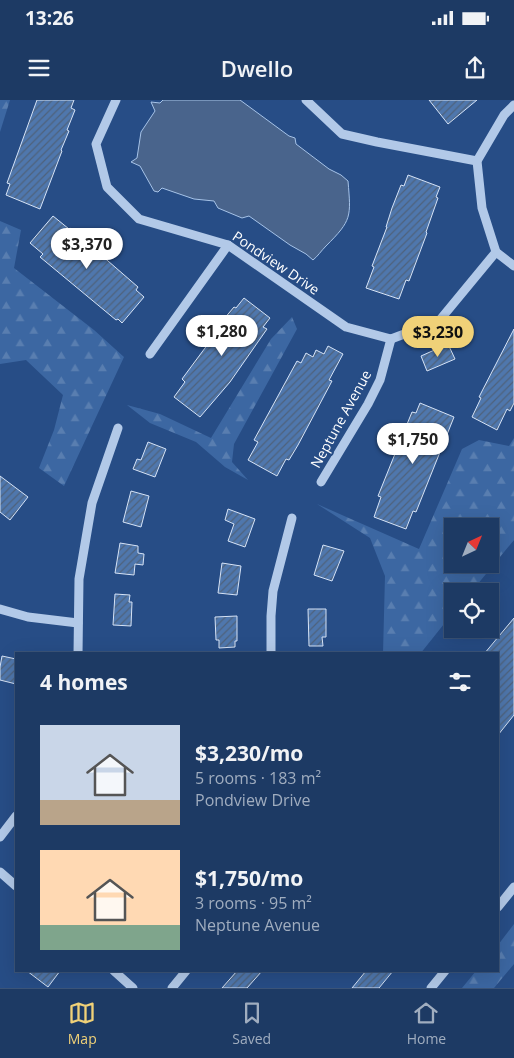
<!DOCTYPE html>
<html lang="en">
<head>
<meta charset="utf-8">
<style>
	body { margin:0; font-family:"Open Sans",sans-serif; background:#2a456d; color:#f1f3f6; height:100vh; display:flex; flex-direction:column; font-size:19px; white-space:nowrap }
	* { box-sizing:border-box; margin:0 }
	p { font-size:16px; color:#a0adbf }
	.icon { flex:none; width:28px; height:28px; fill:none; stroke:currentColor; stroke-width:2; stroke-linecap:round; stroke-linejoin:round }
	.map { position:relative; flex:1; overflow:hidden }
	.side { position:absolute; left:15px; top:552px; width:484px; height:320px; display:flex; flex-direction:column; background:#1d3a64; border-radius:0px; box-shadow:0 5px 20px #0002,0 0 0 1px #3b5478 }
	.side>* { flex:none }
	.needle { width:32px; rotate:43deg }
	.fabs { position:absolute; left:444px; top:418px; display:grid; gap:10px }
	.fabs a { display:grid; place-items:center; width:55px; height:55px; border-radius:0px; background:#1d3a64; box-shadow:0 5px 20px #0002,0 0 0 1px #3b5478; font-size:25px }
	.price { position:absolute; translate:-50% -42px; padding:0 11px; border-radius:18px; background:#fff; color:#222; font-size:16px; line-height:32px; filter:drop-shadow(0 1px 2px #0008) }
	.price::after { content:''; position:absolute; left:50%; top:30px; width:15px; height:11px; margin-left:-8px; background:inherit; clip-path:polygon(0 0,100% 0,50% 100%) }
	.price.active { background:#f0d178; color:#111 }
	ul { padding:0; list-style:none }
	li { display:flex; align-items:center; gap:15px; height:125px; padding:0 25px }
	li span { display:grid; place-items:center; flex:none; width:140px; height:100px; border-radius:0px; color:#555 }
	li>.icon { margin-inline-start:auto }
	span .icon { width:60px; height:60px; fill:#fffc; stroke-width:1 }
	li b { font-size:21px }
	h2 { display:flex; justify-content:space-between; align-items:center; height:60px; padding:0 25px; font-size:21px }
	.status { display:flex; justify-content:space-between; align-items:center; height:35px; padding:0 25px; background:#1d3a64; direction:ltr }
	.status svg { height:14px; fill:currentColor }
	header { display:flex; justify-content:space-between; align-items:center; height:65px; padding:0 25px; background:#1d3a64; font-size:22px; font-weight:600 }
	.tab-bar { display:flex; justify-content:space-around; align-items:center; height:70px; border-top:1px solid #3b5478; background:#1d3a64; font-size:14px; color:#a0adbf }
	.tab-bar a { display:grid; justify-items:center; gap:2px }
	.tab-bar .active { color:#f0d178 }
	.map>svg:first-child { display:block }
</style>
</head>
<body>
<div class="status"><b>13:26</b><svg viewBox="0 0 49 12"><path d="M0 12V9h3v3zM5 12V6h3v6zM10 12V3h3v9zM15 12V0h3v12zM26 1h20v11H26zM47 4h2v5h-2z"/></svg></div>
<header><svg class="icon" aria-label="menu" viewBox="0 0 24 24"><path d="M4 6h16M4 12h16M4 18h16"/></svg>Dwello<svg class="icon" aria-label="share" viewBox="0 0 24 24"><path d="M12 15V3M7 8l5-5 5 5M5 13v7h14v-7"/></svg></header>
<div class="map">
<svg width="514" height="888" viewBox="0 0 514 888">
	<defs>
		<pattern id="forest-firs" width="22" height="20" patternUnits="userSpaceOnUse" patternTransform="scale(1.25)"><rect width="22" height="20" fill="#3c67a2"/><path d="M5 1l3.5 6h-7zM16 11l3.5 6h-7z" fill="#597eb0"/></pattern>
		<pattern id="building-hatch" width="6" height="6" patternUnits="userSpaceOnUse" patternTransform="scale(1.25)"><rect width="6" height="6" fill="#4f77ad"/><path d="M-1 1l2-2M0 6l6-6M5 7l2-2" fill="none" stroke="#4e627c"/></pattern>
	</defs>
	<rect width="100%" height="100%" fill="#274d86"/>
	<!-- forest -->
	<g fill="url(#forest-firs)" fill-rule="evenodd">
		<path d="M0 0H10L0 32Z"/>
		<path d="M0 121 21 130 14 168 94 230 124 257 64 386 39 368 54 330 63 295 26 260 0 264Z"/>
		<path d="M292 217 297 229 234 344 232 362 248 380 225 367 196 342 150 323 127 305 160 314 211 338 271 239Z"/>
		<path d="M514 338V440L472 491H452V514L420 554H383L385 476 370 438 317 404 419 449 462 349 479 340 509 346ZM452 426H490V464H452Z"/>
		<path d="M514 824V864L494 888H462L476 871H498V845Z"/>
	</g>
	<!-- water -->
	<path fill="#49648c" stroke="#a6c3e8" d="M163 0H240L289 36 295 38 296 44 329 69 341 75 348 81C351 117 352 120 326 146 321 151 318 156 313 160L306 154 290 145 249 116 242 118 218 108 214 101 194 99 162 88 158 92 154 91 140 66 131 62 137 58 141 32 155 11 151 2 160 3Z"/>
	<!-- building -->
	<g fill="url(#building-hatch)" stroke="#d6e3f6">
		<path d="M37 0H74L71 8 75 10 67 30 69 31 61 50 62 51 40 109 6 95 10 84 7 83Z"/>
		<path d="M429 0H477L448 24Z"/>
		<path d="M408 75 440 87 436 97 438 98 426 132 427 133 409 181 406 180 399 199 366 188 374 167 372 166 387 127H386L392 108 401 85 404 86Z"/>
		<path d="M53 116 69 129 70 128 138 187 136 190 144 197 122 223 118 219 116 220 40 157 43 154 30 143Z"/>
		<path d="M244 198 270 218 263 227 267 229 230 282 200 317 174 297 185 282 182 279 208 244 206 243 218 226 234 207 236 208Z"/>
		<path d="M514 229V303L510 311 507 309 497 330 472 317 481 298 479 297Z"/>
		<path d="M448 244 455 259 427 271 421 256Z"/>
		<path d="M328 246 343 254 329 280 332 281 298 345 289 360 286 359 277 376 248 360 258 342 254 340 297 261 301 263 306 253 313 257 316 250 324 254Z"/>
		<path d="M420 303 454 317 416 412 413 411 406 429 374 417 381 397 378 396 403 334 412 312 416 313Z"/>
		<path d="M148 342 166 349 155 377 133 369 137 359 141 360Z"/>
		<path d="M0 376 28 397 10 420 0 412Z"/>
		<path d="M131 391 149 396 141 427 123 422Z"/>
		<path d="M228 409 255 419 245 447 228 441 234 424 225 420Z"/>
		<path d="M120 443 138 446V453L144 454 143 465 135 464 134 475 115 473Z"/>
		<path d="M323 445 344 451 332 481 314 475Z"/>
		<path d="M222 463 241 466 237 495 218 493Z"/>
		<path d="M115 494 130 495 129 502H132L131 526 113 525Z"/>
		<path d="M308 509H326V537H322L323 546H309Z"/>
		<path d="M237 516V541H235V547L219 548V540H216L215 517Z"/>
		<path d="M514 518V615L498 635V554H484Z"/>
		<path d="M2 556 16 559V584L0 580V567Z"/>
		<path d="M27 871H60L48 887Z"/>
		<path d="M237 871H262L247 888H222Z"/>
		<path d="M366 871H393L379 888H352Z"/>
	</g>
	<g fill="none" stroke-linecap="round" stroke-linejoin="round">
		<!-- minor -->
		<g stroke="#b2c9e8" stroke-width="9">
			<path d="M116 0 96 44 107 87 139 119 228 145 346 227 391 239 439 221 496 152"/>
			<path d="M306 0 342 34 377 42 477 61"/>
			<path d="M514 5 504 15 477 61 482 108 496 152 514 166"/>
			<path d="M150 254 228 145"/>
			<path d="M321 382 368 304 380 280 391 239"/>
			<path d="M0 509 28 517 78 523"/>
			<path d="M78 554 79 479 92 403 118 328"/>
			<path d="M271 554V516L273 491 292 418"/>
			<path d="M0 737 16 716"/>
			<path d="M0 772 16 786"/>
			<path d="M498 807 514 787"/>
			<path d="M114 871 133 888"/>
			<path d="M172 888 186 871"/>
			<path d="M431 888 445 871"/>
		</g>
	</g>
	<g text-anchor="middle" stroke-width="4" stroke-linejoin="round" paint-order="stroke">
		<!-- street labels -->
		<g font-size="14" fill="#fff" stroke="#274d86">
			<text transform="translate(276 163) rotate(34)" y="5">Pondview Drive</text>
			<text transform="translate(341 319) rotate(-61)" y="5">Neptune Avenue</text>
		</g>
	</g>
</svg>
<div class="fabs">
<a><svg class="needle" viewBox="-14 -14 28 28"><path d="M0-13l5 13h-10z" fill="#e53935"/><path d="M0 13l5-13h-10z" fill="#a0adbf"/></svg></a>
<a><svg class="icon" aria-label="locate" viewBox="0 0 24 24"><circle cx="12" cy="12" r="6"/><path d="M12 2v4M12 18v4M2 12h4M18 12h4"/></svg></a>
</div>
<b class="price" style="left:87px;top:170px">$3,370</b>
<b class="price" style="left:222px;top:257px">$1,280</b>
<b class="price active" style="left:438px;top:258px">$3,230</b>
<b class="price" style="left:413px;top:365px">$1,750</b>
<section class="side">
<h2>4 homes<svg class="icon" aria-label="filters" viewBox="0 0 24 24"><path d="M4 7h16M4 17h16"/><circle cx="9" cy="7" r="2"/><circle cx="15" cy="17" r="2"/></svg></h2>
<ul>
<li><span style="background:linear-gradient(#c9d6e8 75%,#b9a48a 0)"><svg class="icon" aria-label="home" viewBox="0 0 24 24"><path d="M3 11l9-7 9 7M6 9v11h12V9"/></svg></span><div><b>$3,230/mo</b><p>5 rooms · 183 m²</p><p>Pondview Drive</p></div></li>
<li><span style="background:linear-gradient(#ffd9b3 75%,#7fa58c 0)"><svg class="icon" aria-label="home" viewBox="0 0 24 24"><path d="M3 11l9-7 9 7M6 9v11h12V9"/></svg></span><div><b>$1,750/mo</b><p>3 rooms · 95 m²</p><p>Neptune Avenue</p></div></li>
</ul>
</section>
</div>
<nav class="tab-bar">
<a class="active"><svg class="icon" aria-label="map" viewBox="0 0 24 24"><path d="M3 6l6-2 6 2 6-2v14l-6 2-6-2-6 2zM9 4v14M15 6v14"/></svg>Map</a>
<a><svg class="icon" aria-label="saved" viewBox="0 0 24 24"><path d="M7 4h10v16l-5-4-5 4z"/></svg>Saved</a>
<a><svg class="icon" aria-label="home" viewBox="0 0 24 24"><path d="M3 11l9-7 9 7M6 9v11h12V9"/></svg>Home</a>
</nav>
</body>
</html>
